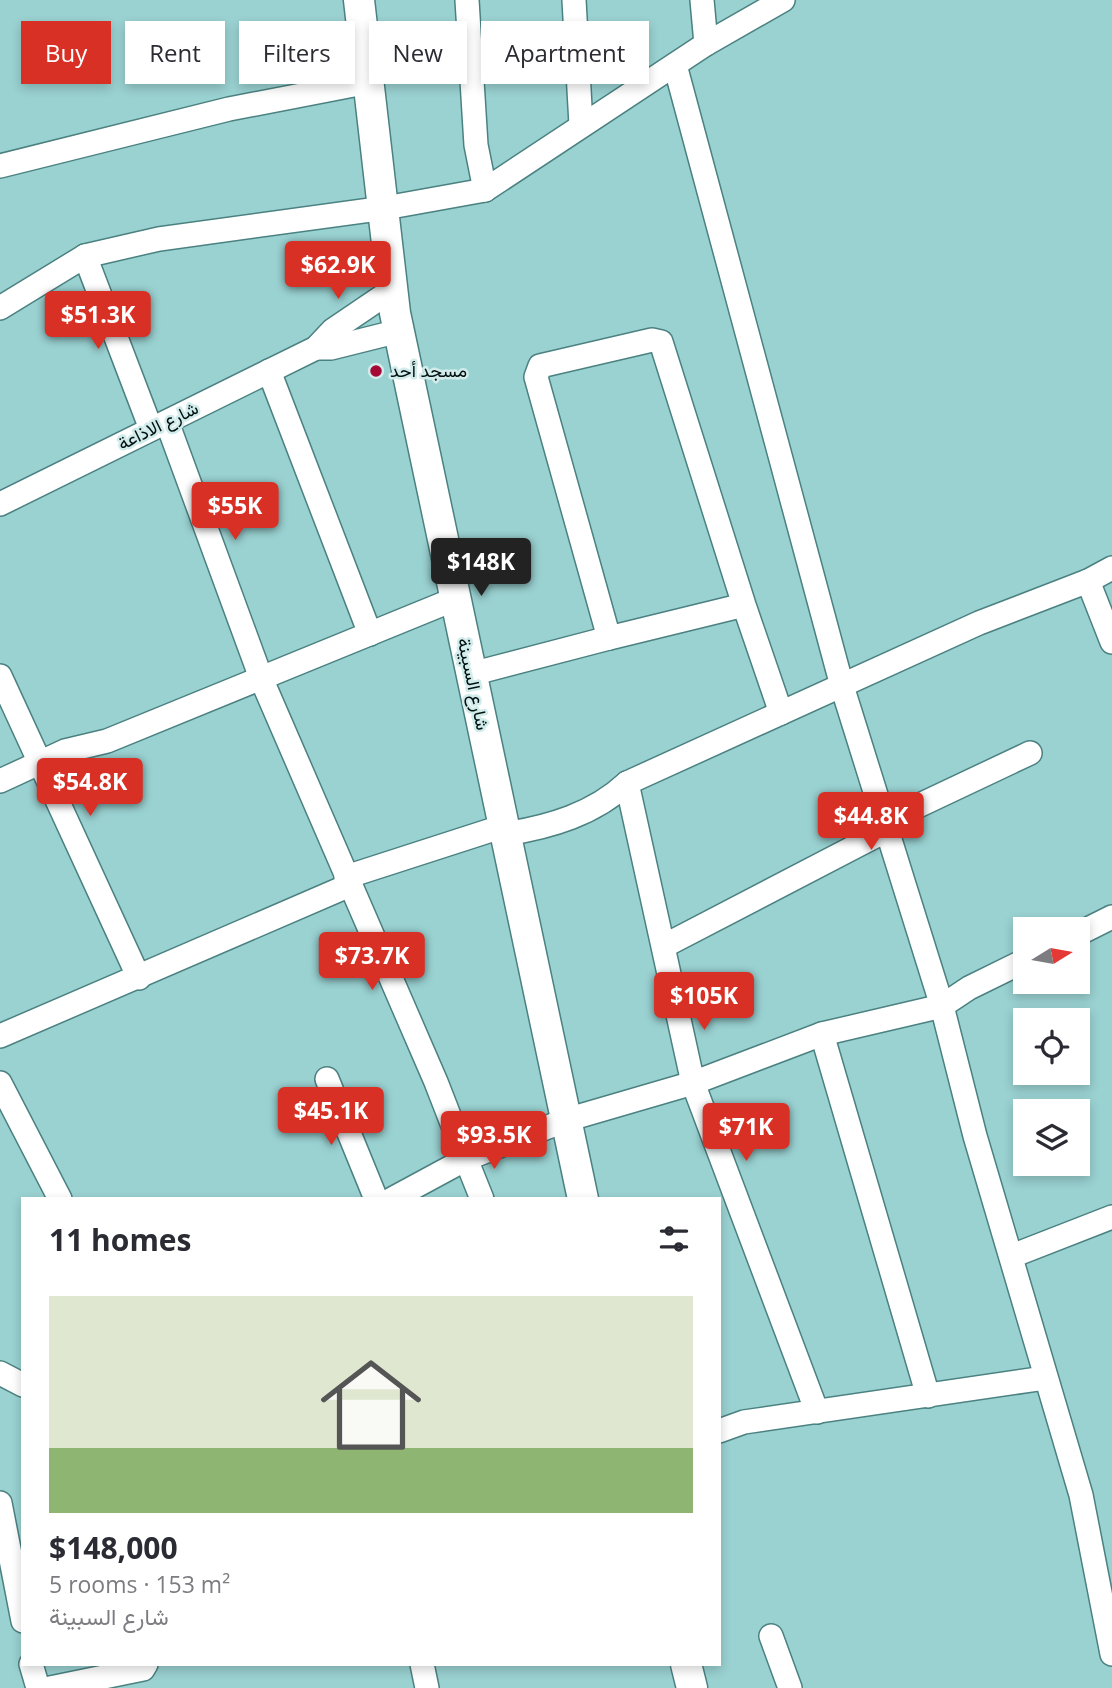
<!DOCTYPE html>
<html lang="en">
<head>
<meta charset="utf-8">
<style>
	body { margin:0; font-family:"Open Sans",Vazirmatn,sans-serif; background:#f7f7f7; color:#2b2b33; height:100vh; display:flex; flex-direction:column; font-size:26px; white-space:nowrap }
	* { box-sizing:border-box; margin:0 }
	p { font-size:23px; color:#7c7c81 }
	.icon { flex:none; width:38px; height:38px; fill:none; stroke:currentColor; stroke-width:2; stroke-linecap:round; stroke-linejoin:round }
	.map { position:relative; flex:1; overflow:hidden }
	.sheet { position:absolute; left:21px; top:1197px; width:700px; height:469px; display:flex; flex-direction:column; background:#fff; border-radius:0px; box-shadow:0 4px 10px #0003 }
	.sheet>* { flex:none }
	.banner { position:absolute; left:21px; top:21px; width:700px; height:63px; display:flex; gap:14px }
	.needle { width:46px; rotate:79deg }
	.controls { position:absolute; left:1013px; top:917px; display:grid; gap:14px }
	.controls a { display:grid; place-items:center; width:77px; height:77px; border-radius:0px; background:#fff; box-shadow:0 4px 10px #0003; font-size:35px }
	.price { position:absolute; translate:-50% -60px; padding:0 16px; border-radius:7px; background:#d93025; color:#fff; font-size:23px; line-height:46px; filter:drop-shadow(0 2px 4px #0008) }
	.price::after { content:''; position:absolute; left:50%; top:42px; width:21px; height:16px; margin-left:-10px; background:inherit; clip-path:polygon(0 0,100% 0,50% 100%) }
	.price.on { background:#222; color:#fff }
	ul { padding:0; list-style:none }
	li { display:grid; align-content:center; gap:14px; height:371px; padding:0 28px }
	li+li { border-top:2px solid #e1e1e2 }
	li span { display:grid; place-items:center; height:217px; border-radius:0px; color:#555 }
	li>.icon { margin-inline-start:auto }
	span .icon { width:126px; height:126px; fill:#fffc; stroke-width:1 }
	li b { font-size:30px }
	h2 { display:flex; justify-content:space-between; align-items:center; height:84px; padding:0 28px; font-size:30px }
	.pill { padding:0 24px; border-radius:0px; background:#fff; box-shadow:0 4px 10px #0003; font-size:24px; line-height:63px }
	.pill.on { background:#d93025; color:#fff }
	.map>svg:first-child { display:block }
</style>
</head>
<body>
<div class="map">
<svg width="1112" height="1688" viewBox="0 0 1112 1688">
	<rect width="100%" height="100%" fill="#9ad1d1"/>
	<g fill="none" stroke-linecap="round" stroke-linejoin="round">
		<!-- minor casing -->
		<g stroke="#4b8181" stroke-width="26">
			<g id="minor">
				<path d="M467 0 476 145 485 190"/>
				<path d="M574 0 581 125"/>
				<path d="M702 0 706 44"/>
				<path d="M675 65 842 686 942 1006 975 1136 1081 1495 1112 1654"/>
				<path d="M0 166 229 109 369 82"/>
				<path d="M85 256 151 429"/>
				<path d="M0 308 85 256 159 239 385 208 485 190 706 44 783 0"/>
				<path d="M316 348H331L399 331"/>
				<path d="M269 371 370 634"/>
				<path d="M167 422 261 678 436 1082 466 1159 566 1120 693 1083 817 1412"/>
				<path d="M0 504 316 348 333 330 392 290"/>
				<path d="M1088 581 1112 642"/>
				<path d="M744 605 609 638 536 377 540 366 652 340 661 342 744 605 781 713"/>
				<path d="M471 674 609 638"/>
				<path d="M0 676 139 978"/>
				<path d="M0 781 65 751 107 741 455 599"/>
				<path d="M627 783 693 1083 822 1034 942 1006 969 988 1026 960"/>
				<path d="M884 822 1030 753"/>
				<path d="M505 834C550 827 594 814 627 783L979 623 1088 581 1112 568"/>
				<path d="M346 877 504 826"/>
				<path d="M1078 934 1112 917"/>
				<path d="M664 946 887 830"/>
				<path d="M822 1034 928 1396"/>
				<path d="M0 1036 350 885"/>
				<path d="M327 1079 376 1199"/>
				<path d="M0 1083 60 1199"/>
				<path d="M392 1199 466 1159 482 1199"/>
				<path d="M1012 1256 1112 1217"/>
				<path d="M0 1373 23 1385"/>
				<path d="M719 1431 744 1422 1045 1378"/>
				<path d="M0 1503 23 1621"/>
				<path d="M771 1636 790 1688"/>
				<path d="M31 1664 38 1688"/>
				<path d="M422 1664 427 1688"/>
				<path d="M50 1688 143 1669 146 1664"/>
			</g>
		</g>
		<!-- major casing -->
		<g stroke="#4b8181" stroke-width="33">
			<g id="major">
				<path d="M359 0 395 313 583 1199"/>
				<path d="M686 1664 692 1688"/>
			</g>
		</g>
		<!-- minor -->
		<use href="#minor" stroke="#fff" stroke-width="23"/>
		<!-- major -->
		<use href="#major" stroke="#fff" stroke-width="30"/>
	</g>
	<!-- markers -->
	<circle fill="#a50a36" stroke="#d1eceb" stroke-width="2.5" cx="376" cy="371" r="7"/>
	<g text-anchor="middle" stroke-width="5" stroke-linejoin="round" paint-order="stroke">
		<!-- poi labels -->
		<g font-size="18" fill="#001011" stroke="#d1eceb" text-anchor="start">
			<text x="390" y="377">مسجد أحد</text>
		</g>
		<!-- street labels -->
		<g font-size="18" fill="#001011" stroke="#d1eceb">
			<text transform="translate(158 426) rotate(-26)" y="6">شارع الاذاعة</text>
			<text transform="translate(473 684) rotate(78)" y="6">شارع السبينة</text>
		</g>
	</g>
</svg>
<div class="controls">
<a><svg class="needle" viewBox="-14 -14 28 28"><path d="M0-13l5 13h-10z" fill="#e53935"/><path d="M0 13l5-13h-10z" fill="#7c7c81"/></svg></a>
<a><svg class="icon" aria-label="locate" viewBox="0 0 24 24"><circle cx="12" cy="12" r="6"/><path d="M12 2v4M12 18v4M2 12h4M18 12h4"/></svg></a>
<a><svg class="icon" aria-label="layers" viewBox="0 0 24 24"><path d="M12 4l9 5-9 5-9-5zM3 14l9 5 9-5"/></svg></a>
</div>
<b class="price" style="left:338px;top:301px">$62.9K</b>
<b class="price" style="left:98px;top:351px">$51.3K</b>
<b class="price" style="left:235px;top:542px">$55K</b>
<b class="price on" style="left:481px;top:598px">$148K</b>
<b class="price" style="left:90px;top:818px">$54.8K</b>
<b class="price" style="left:871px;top:852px">$44.8K</b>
<b class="price" style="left:372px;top:992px">$73.7K</b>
<b class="price" style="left:704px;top:1032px">$105K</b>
<b class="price" style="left:331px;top:1147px">$45.1K</b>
<b class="price" style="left:746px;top:1163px">$71K</b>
<b class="price" style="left:494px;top:1171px">$93.5K</b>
<div class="banner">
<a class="pill on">Buy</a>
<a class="pill">Rent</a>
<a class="pill">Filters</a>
<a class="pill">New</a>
<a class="pill">Apartment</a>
</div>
<section class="sheet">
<h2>11 homes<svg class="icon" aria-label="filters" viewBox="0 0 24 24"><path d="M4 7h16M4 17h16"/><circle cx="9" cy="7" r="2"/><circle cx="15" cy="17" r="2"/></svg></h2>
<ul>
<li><span style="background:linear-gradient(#dfe7d0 70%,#8fb573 0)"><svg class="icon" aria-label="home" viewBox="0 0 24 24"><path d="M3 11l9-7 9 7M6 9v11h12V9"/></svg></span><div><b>$148,000</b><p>5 rooms · 153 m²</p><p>شارع السبينة</p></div></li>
</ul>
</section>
</div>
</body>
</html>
